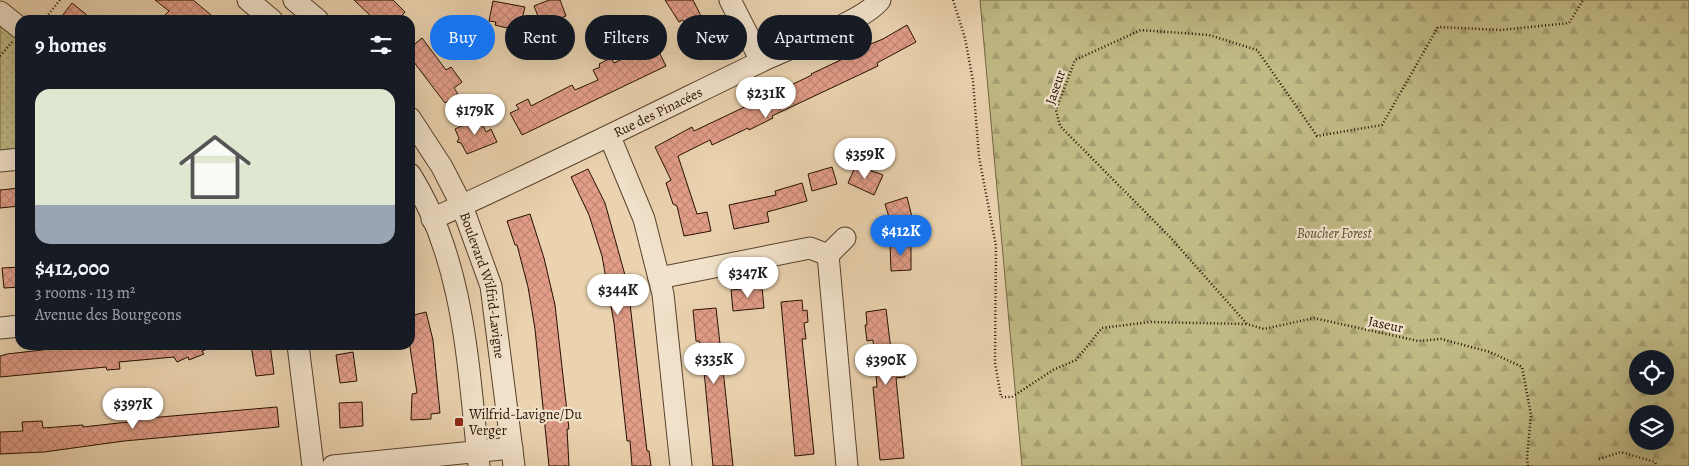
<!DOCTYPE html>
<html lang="en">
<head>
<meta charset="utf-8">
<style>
	body { margin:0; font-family:Alegreya,serif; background:#242831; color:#f1f3f6; height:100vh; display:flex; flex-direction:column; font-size:19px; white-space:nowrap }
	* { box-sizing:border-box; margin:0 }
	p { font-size:16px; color:#9ea1a6 }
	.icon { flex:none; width:28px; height:28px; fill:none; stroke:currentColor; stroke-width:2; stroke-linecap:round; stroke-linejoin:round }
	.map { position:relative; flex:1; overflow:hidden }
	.details { position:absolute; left:15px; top:15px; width:400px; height:335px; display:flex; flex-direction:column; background:#171b24; border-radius:15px; box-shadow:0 5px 20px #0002 }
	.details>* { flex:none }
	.top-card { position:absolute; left:430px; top:15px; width:475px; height:45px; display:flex; gap:10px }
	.tools { position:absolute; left:1629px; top:350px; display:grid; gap:10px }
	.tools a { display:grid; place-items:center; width:45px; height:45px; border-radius:50%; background:#171b24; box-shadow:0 5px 20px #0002; font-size:25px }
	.price { position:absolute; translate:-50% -42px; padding:0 11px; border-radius:18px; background:#fff; color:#222; font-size:16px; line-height:32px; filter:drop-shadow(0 1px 2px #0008) }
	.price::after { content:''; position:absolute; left:50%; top:30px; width:15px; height:11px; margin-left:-8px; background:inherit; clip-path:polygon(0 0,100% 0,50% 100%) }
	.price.on { background:#1a73e8; color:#fff }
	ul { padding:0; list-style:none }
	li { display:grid; align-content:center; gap:10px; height:265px; padding:0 20px }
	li+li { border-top:1px solid #363941 }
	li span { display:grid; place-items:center; height:155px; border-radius:15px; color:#555 }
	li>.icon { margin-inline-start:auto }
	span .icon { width:90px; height:90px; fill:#fffc; stroke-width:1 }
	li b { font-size:21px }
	h2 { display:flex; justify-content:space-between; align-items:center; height:60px; padding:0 20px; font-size:21px }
	.tag { padding:0 18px; border-radius:22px; background:#171b24; box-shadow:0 5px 20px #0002; font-size:18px; line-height:45px }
	.tag.on { background:#1a73e8; color:#fff }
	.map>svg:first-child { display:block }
</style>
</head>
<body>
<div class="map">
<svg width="1689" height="466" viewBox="0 0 1689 466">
	<defs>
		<pattern id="grass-dots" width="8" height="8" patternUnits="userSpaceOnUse" patternTransform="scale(1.25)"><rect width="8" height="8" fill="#c0ba85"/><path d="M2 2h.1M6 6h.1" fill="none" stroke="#a59f71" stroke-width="1.8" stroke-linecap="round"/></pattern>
		<pattern id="forest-firs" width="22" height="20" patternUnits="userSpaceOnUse" patternTransform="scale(1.25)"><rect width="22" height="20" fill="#c0ba85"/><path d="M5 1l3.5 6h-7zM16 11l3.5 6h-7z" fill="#a59f71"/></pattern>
		<pattern id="building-cross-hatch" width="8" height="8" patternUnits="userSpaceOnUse" patternTransform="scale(1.25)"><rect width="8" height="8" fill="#e39e88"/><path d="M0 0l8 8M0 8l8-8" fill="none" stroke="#c38774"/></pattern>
	</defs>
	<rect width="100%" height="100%" fill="#ebd3af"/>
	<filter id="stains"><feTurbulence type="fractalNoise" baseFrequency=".004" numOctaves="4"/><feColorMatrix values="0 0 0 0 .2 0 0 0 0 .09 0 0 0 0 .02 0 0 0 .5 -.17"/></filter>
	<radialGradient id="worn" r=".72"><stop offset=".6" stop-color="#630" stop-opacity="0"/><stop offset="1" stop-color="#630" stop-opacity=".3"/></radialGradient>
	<!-- grass -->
	<path fill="url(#grass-dots)" stroke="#736542" d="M0 12 20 28V159L0 161Z"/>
	<!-- forest -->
	<path fill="url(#forest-firs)" stroke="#736542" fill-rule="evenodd" d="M980 0H1689V466H1022ZM1638 359H1665V386H1638ZM1638 414H1665V441H1638Z"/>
	<!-- building -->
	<g fill="url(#building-cross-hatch)" stroke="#261000">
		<path d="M155 0H193L217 20H171L165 15 169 11Z"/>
		<path d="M354 0H393L405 12 398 20H375Z"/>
		<path d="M549 0H560L566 16 542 26 534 6Z"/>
		<path d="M665 0H693L716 46 701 54 683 20 679 22Z"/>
		<path d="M493 1 525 7 519 31 495 25 496 22 489 21Z"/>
		<path d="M72 3 93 20H59Z"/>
		<path d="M907 25 916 42 877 63 878 66 772 116 773 118 749 130 748 128 712 145 710 140 678 156 697 214 707 212 711 231 684 236 677 206 673 204 666 183 671 180 655 147 692 127 694 131 812 75 811 74 847 57 846 54 883 39Z"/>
		<path d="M422 38 446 70 451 67 462 82 454 88 458 94 445 103 410 57V48Z"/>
		<path d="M656 46 666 66 522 135 510 113 519 109 516 105 528 99 531 106 572 85 575 90 598 80 593 70 600 67 599 64 611 58 614 63 644 48 646 51Z"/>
		<path d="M479 118 486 132 491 129 497 142 467 154 461 143 457 142 459 138 455 129Z"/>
		<path d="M856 165 883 175 874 195 848 183Z"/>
		<path d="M832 167 837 184 812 191 808 174Z"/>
		<path d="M588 169 605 203 628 286 647 451H649L651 466H632L630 441H627L614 323 602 256 589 215 571 177Z"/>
		<path d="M802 183 807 201 767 212 769 222 734 229 729 205 776 195 775 191Z"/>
		<path d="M20 188V206L0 208V190Z"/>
		<path d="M907 197 913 221 892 227 885 204Z"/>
		<path d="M530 214 544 258 555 305 569 429H567L569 466H549L535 329 528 287 517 245H515L507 221Z"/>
		<path d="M890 244H911V270L891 271Z"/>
		<path d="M20 267V287L4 288 2 268Z"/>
		<path d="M762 287 764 308 733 311 731 290Z"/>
		<path d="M802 300 803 311 807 310 808 322 804 323 806 339H802L814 454 795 456 781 302Z"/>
		<path d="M716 308 725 388 733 466H713L702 350 699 341H696L693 310Z"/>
		<path d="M886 309 891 350 902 349 905 377 896 378 904 458 880 460 873 387H877L873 340 867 341 865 325H867L866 312Z"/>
		<path d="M426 312 433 340 440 413 431 414V419L411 420 412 394 417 393 410 347V316Z"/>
		<path d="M111 345H217L202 351 204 354 189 360 188 357 177 362 174 357 119 362 120 369 107 370 106 367 0 377V356L7 354 77 346V348Z"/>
		<path d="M251 345H270L274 374 256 376Z"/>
		<path d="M353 352 357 381 340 383 336 355Z"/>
		<path d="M362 402 363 426 340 428 339 403Z"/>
		<path d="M277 407 279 427 124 441 44 452 0 454V432L23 431 22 422 42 421 43 428 83 425V427L137 421V419Z"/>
	</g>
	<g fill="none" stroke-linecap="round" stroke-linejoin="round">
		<!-- minor casing -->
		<g stroke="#57412c" stroke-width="23">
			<g id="minor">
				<path d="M248 0 272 20"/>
				<path d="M294 0 318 20"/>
				<path d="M730 0 761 61"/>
				<path d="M0 12 20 28"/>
				<path id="s1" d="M410 118 442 167 462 206 491 286 514 466"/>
				<path d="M610 137 644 219 663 294 681 466"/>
				<path d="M0 161 20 159"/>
				<path d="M410 174C465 261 468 367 479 466"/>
				<path id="s2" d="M432 219C543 169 651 115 760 62 788 48 863 22 880 0"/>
				<path d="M828 255 847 466"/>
				<path d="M828 255 845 238"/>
				<path d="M659 278 810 248 828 255"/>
				<path d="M0 328 20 326"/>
				<path d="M298 345 313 466"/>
				<path d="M333 466 512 448"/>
			</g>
		</g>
		<!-- path -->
		<g stroke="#261000" stroke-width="2.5" stroke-dasharray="1 2.5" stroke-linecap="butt">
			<path d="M953 0 965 38 973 81 979 157 996 246 995 363 1001 397H1012L1053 370 1076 360 1102 328 1150 322 1247 324"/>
			<path d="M44 20 60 0"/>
			<path d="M0 56 12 42"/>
			<path d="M1599 459 1621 452 1655 462 1657 466"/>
			<path d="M1528 466 1527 457 1531 415 1522 367 1490 352 1441 339 1418 341 1314 318 1264 329 1247 324 1170 237 1060 126 1056 110 1075 60 1141 30 1209 35 1257 50 1317 136 1382 125 1438 27 1501 30 1569 23 1583 0"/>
		</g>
		<!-- minor -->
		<use href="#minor" stroke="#f2e2cb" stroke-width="21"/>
	</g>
	<!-- markers -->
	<rect fill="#8f2418" stroke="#f2e2cb" stroke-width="2" x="454" y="417" width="10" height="10" rx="2.5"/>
	<g text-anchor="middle" stroke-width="4.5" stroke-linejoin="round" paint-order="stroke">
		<!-- street labels -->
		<g font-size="14" fill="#261000" stroke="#f2e2cb">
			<text transform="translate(1055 87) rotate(-71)" y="5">Jaseur</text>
			<text dy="5" stroke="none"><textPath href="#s2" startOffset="250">Rue des Pinacées</textPath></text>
			<text dy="5" stroke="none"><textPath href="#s1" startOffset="185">Boulevard Wilfrid-Lavigne</textPath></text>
			<text transform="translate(1386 324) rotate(12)" y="5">Jaseur</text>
		</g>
		<!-- park labels -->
		<g font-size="14" font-style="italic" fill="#5c4c2f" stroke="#f2e2cb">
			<text x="1334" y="238">Boucher Forest</text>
		</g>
		<!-- poi labels -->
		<g font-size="14" fill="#261000" stroke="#f2e2cb" text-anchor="start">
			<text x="469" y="419">Wilfrid-Lavigne/Du<tspan x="469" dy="16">Verger</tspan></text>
		</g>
	</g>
	<rect width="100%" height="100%" filter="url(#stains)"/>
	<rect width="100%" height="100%" fill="url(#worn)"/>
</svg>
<div class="tools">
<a><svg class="icon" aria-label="locate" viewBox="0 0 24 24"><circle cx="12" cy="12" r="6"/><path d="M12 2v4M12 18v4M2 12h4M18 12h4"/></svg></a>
<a><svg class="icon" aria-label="layers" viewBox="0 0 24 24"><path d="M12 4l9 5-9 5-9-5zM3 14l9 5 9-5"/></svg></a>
</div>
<b class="price" style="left:766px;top:119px">$231K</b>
<b class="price" style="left:475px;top:136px">$179K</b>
<b class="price" style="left:865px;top:180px">$359K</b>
<b class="price on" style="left:901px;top:257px">$412K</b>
<b class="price" style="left:748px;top:299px">$347K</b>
<b class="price" style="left:618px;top:316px">$344K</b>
<b class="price" style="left:714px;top:385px">$335K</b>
<b class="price" style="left:886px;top:386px">$390K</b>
<b class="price" style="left:133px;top:430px">$397K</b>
<div class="top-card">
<a class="tag on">Buy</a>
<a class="tag">Rent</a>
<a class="tag">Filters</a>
<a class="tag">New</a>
<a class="tag">Apartment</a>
</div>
<section class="details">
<h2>9 homes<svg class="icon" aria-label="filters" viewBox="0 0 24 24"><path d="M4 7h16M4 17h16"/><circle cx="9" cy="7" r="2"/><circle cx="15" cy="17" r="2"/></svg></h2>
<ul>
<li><span style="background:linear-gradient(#dfe7d0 75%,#9aa5b1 0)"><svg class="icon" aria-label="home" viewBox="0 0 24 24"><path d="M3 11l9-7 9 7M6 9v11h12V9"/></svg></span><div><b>$412,000</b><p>3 rooms · 113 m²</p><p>Avenue des Bourgeons</p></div></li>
</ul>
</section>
</div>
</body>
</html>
